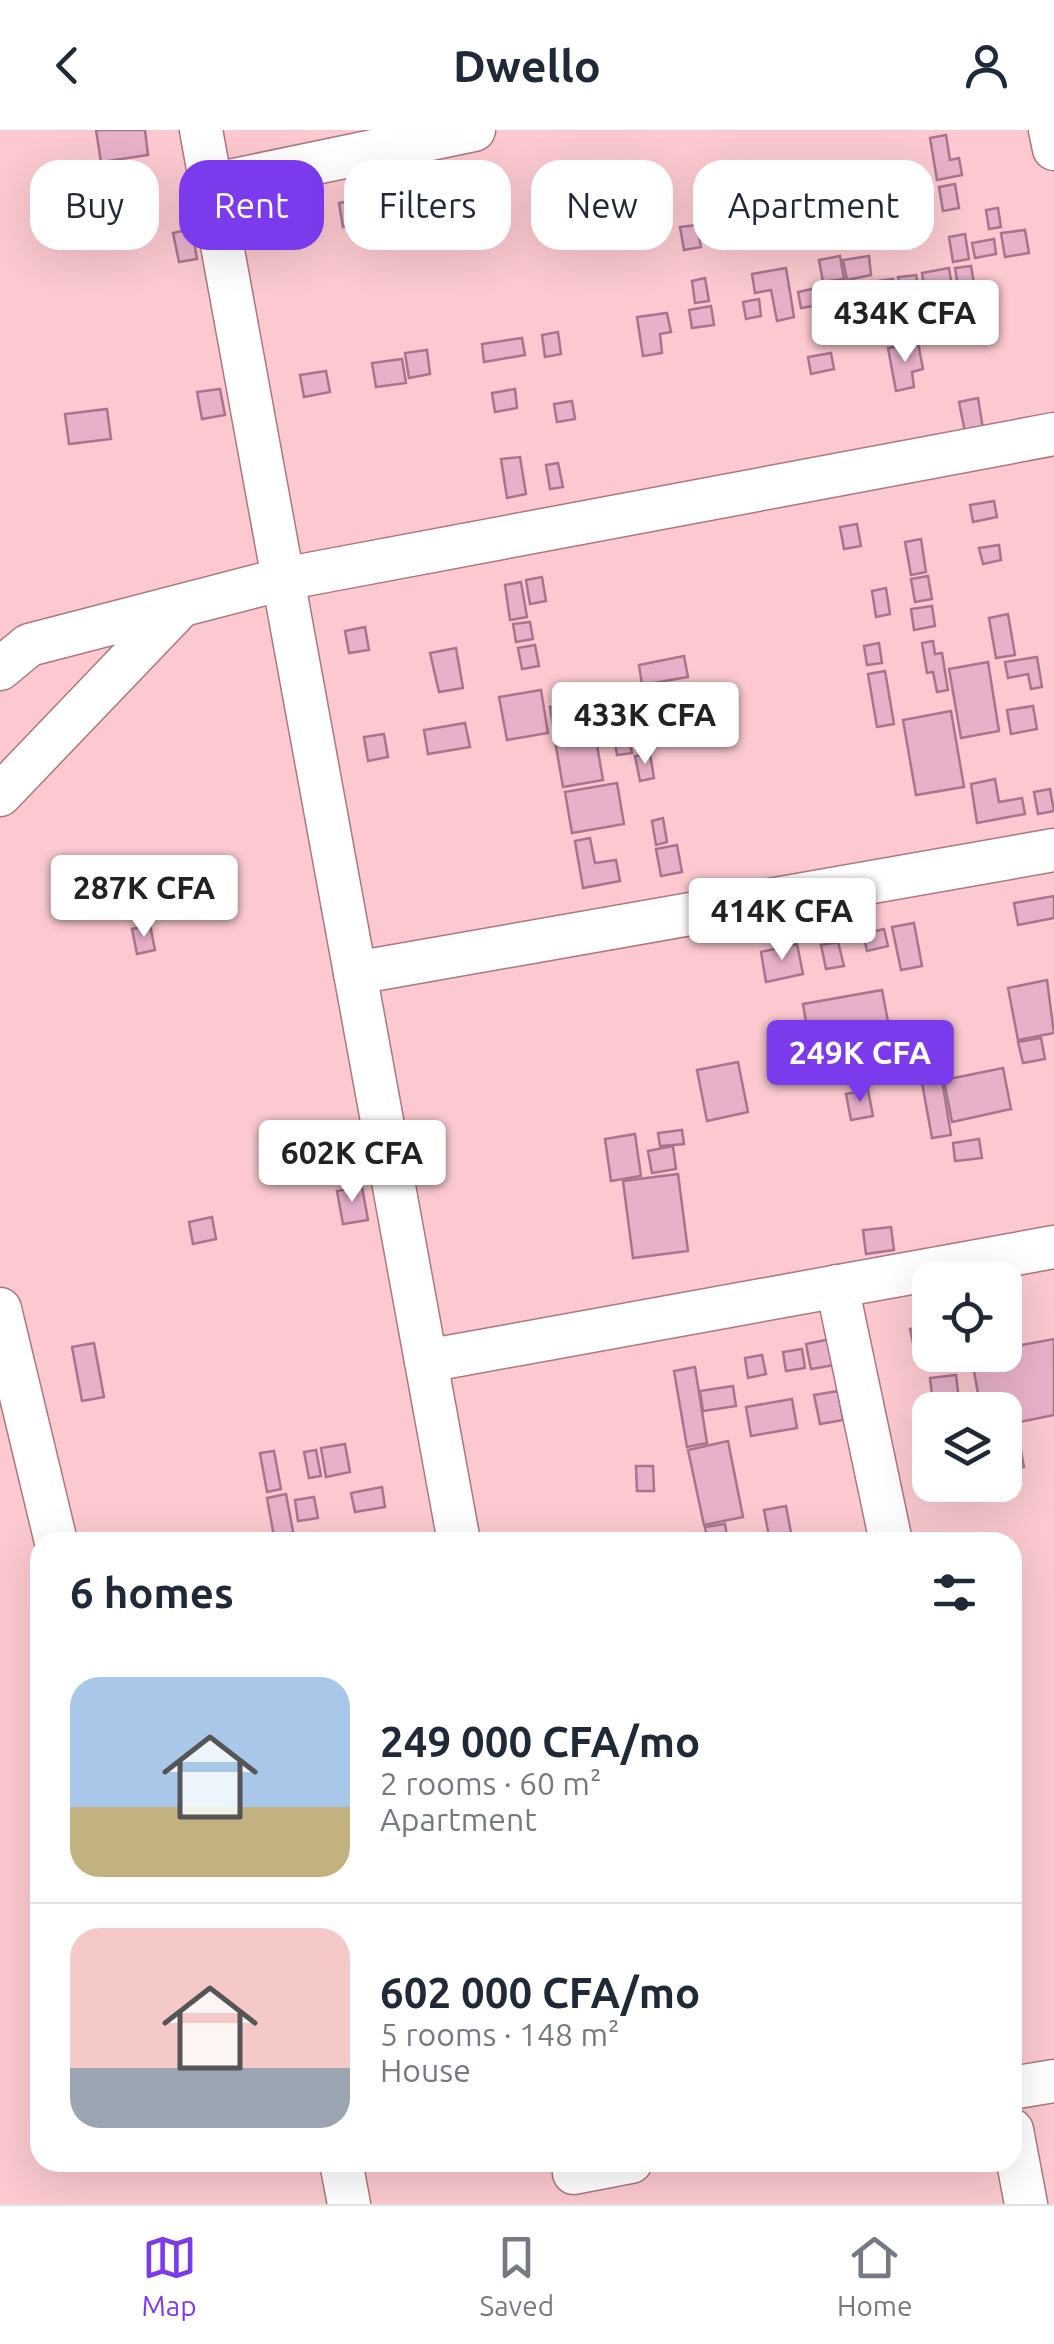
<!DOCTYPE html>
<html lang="en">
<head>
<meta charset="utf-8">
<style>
	body { margin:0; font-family:Ubuntu,sans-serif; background:#f2f2f3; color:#1f2937; height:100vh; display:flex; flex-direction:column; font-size:38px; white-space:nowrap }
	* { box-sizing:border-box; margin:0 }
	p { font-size:32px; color:#747a83 }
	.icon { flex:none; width:55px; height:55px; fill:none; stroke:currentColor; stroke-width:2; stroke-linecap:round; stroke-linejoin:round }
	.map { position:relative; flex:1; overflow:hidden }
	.panel { position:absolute; left:30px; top:1402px; width:992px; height:640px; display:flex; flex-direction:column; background:#fff; border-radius:30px; box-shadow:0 10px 40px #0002 }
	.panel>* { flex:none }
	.banner { position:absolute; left:30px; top:30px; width:995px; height:90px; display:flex; gap:20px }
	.buttons { position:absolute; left:912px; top:1132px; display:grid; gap:20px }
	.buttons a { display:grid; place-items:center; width:110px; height:110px; border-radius:20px; background:#fff; box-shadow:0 10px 40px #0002; font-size:50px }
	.price { position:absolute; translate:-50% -85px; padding:0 22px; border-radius:10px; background:#fff; color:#222; font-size:32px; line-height:65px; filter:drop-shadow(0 2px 5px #0008) }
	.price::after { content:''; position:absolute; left:50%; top:60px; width:30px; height:22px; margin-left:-15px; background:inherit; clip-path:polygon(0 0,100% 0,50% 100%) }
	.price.current { background:#7c3aed; color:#fff }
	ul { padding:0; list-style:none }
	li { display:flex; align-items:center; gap:30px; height:250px; padding:0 40px }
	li+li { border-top:2px solid #e0e1e3 }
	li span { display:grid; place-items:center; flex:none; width:280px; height:200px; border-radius:30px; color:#555 }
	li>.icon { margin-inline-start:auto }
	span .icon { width:120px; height:120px; fill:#fffc; stroke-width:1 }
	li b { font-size:42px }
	h2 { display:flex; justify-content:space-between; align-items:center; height:120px; padding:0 40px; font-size:42px }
	.chip { padding:0 35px; border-radius:30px; background:#fff; box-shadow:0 10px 40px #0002; font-size:35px; line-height:90px }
	.chip.current { background:#7c3aed; color:#fff }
	header { display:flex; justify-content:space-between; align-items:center; height:130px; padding:0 40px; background:#fff; font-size:45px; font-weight:600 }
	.tabs { display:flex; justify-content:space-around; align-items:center; height:140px; border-top:2px solid #e0e1e3; background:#fff; font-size:28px; color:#747a83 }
	.tabs a { display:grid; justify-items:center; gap:5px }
	.tabs .current { color:#7c3aed }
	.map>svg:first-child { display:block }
</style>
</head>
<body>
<header><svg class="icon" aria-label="back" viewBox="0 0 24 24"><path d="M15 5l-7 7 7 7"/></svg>Dwello<svg class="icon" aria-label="person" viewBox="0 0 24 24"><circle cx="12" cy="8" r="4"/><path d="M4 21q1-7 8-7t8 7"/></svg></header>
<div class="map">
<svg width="1054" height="2074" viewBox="0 0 1054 2074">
	<rect width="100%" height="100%" fill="#fbc9cf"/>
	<!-- building -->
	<g fill="#e8b1ca" stroke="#a9758d" stroke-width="2.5">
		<path d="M96 0H145L148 25 101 32Z"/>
		<path d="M946 5 950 30 959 28 962 45 937 50 930 8Z"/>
		<path d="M955 54 959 78 943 81 939 57Z"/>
		<path d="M371 67 375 91 343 97 339 73Z"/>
		<path d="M998 78 1001 97 989 99 986 80Z"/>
		<path d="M776 80 780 101 765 104 762 83Z"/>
		<path d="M719 88 722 107 706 109 703 91Z"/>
		<path d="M697 95 701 117 684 120 680 97Z"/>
		<path d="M192 99 197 129 179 132 173 103Z"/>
		<path d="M1025 100 1029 123 1005 127 1001 103Z"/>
		<path d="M965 104 969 129 953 132 949 107Z"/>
		<path d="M994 109 996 124 975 128 972 113Z"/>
		<path d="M840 126 844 149 823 152 819 130Z"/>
		<path d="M869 126 871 145 847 150 843 130Z"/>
		<path d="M971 136 975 159 959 162 955 138Z"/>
		<path d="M786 138 794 187 777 191 771 160 755 163 752 144Z"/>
		<path d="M949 138 953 164 926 168 922 143Z"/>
		<path d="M916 145 921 169 903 172 898 147Z"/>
		<path d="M705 148 709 171 695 173 692 151Z"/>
		<path d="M893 149 897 168 882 170 878 151Z"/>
		<path d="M869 152 872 170 850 174 847 156Z"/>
		<path d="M822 157 825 174 801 178 798 162Z"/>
		<path d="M759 169 761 186 746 189 743 172Z"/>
		<path d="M711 176 714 195 692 198 689 180Z"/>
		<path d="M667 183 671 202 660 204 662 223 643 226 637 187Z"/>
		<path d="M558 202 561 224 545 227 542 205Z"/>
		<path d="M522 208 525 225 484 232 482 214Z"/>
		<path d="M918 213 923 239 912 242 914 257 896 261 888 218Z"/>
		<path d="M427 220 430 244 409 248 405 223Z"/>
		<path d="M831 223 834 239 811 244 808 227Z"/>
		<path d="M402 229 406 253 376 257 372 233Z"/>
		<path d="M326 241 330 262 304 267 300 245Z"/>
		<path d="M220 259 225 285 202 289 197 262Z"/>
		<path d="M515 259 517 278 495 282 492 263Z"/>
		<path d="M978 268 983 299 965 302 959 272Z"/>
		<path d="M572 271 575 289 557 292 554 274Z"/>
		<path d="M107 279 111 309 69 314 65 284Z"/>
		<path d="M520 327 526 364 507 368 501 329Z"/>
		<path d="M558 333 563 357 550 359 546 335Z"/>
		<path d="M994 371 997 387 973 392 970 375Z"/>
		<path d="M857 394 861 416 844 419 840 397Z"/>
		<path d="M921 409 926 442 911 445 905 412Z"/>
		<path d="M999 415 1001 430 983 434 979 418Z"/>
		<path d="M928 446 932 469 915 472 911 449Z"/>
		<path d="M542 447 546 471 530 474 526 450Z"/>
		<path d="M521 452 527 487 510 490 505 455Z"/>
		<path d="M886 458 890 484 876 487 872 461Z"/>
		<path d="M932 476 935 496 914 500 911 479Z"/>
		<path d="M1008 484 1015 525 996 528 989 488Z"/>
		<path d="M530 492 533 509 516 512 513 494Z"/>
		<path d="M365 497 369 520 349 523 345 501Z"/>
		<path d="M933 511 935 524 942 523 948 560 937 562 933 542 927 543 922 513Z"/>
		<path d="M879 513 882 533 867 535 864 516Z"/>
		<path d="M535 515 539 536 522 539 518 518Z"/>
		<path d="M456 518 463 558 439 562 430 523Z"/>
		<path d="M684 526 688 547 642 555 639 535Z"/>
		<path d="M1037 527 1042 557 1031 559 1028 544 1008 548 1005 532Z"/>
		<path d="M988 532 999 601 961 608 949 539Z"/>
		<path d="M885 541 894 594 877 597 868 544Z"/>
		<path d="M541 560 548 603 507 610 499 567Z"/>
		<path d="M600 568 605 592 554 601 550 577Z"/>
		<path d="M726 575 730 596 709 599 706 579Z"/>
		<path d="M1033 576 1037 599 1011 604 1007 580Z"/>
		<path d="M951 581 964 657 916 665 903 590Z"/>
		<path d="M677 586 682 610 637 618 632 594Z"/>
		<path d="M465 593 470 617 428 624 424 600Z"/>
		<path d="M626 594 632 623 617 625 612 597Z"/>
		<path d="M594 598 603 650 563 657 554 605Z"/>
		<path d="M384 604 388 627 368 631 364 607Z"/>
		<path d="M650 624 654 648 640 651 635 626Z"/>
		<path d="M995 649 999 672 1022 668 1025 684 977 693 971 654Z"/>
		<path d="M617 653 624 694 572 703 565 662Z"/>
		<path d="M1050 659 1054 681 1038 684 1034 662Z"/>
		<path d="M663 688 667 712 656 715 652 691Z"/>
		<path d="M590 708 595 733 616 730 620 751 583 758 575 711Z"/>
		<path d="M677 715 682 742 661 746 656 719Z"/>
		<path d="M1054 766V788L1018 795 1014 773Z"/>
		<path d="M914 793 922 836 901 840 892 797Z"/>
		<path d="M150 795 155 820 137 824 132 799Z"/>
		<path d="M884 799 888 816 867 821 863 804Z"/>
		<path d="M838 812 844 836 826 839 821 815Z"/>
		<path d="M797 814 803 844 766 852 761 822Z"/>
		<path d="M1047 850 1054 903 1018 910 1008 858Z"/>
		<path d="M882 860 893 918 813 933 803 874Z"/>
		<path d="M1041 908 1045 929 1023 933 1018 912Z"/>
		<path d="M936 914 941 948 907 953 901 920Z"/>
		<path d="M738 932 748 982 707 991 697 940Z"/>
		<path d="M1003 938 1011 979 952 992 944 950Z"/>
		<path d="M942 950 951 1005 932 1008 922 953Z"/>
		<path d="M868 960 873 986 851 990 846 964Z"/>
		<path d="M682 1000 684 1014 660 1016 658 1003Z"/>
		<path d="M635 1004 641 1046 611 1051 605 1009Z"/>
		<path d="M979 1009 982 1028 955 1031 953 1013Z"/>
		<path d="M673 1016 676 1039 652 1043 648 1021Z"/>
		<path d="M678 1044 688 1121 633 1128 623 1051Z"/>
		<path d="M362 1057 368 1090 343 1094 337 1061Z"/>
		<path d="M212 1087 216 1109 193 1114 189 1092Z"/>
		<path d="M891 1097 894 1120 866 1124 863 1100Z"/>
		<path d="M930 1195V1215L914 1218 910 1199Z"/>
		<path d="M831 1209 835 1235 811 1239 806 1214Z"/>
		<path d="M1054 1209V1285L1005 1295V1280H981L971 1225H1005V1218Z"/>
		<path d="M94 1213 104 1267 82 1271 72 1217Z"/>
		<path d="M802 1219 805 1238 786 1241 783 1222Z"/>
		<path d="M762 1225 766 1244 748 1248 745 1228Z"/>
		<path d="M695 1237 707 1313 687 1317 674 1241Z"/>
		<path d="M956 1245 959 1270 933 1273 930 1248Z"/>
		<path d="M733 1256 736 1276 703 1281 700 1261Z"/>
		<path d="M838 1261 843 1290 820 1294 814 1265Z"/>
		<path d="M792 1269 797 1298 751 1306 746 1277Z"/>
		<path d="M728 1311 743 1387 704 1395 688 1320Z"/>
		<path d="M345 1314 350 1342 326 1347 321 1318Z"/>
		<path d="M1020 1316 1024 1337 1005 1341V1319Z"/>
		<path d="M316 1320 321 1346 309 1348 304 1322Z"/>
		<path d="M274 1321 281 1359 267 1362 260 1323Z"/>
		<path d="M636 1336H653L654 1361H637Z"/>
		<path d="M382 1357 385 1377 355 1382 351 1363Z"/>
		<path d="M286 1364 295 1412H275L267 1368Z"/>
		<path d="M314 1367 318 1388 298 1391 295 1370Z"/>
		<path d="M786 1376 792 1408 770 1412 764 1380Z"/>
		<path d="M725 1394 728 1412H708L705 1397Z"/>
	</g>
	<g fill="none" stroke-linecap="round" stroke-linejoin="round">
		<!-- street casing -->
		<g stroke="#ae767d" stroke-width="45">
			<g id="street">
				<path d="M201 0 459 1412"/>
				<path d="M1050 0 1054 19"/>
				<path d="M210 55 474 0"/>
				<path d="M0 539 29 515 283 449 1054 304"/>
				<path d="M0 665 180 477"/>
				<path d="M355 843 1054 720"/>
				<path d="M837 1156 891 1412"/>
				<path d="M0 1179 56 1412"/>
				<path d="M426 1231 1054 1117"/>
				<path d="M1012 1958 1054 1951"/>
				<path d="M1012 2000 1026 2074"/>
				<path d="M341 2032 349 2074"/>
				<path d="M574 2043 631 2032"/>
			</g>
		</g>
		<!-- street -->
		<use href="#street" stroke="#fff" stroke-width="42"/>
	</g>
</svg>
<div class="buttons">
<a><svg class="icon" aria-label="locate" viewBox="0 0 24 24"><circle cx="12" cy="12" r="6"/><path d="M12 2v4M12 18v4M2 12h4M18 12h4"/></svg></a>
<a><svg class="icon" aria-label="layers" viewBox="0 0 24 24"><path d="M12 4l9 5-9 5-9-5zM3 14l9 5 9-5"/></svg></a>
</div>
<b class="price" style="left:905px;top:235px">434K CFA</b>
<b class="price" style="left:645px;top:637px">433K CFA</b>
<b class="price" style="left:144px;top:810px">287K CFA</b>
<b class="price" style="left:782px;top:833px">414K CFA</b>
<b class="price current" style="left:860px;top:975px">249K CFA</b>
<b class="price" style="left:352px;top:1075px">602K CFA</b>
<div class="banner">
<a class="chip">Buy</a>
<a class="chip current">Rent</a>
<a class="chip">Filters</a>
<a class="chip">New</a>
<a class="chip">Apartment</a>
</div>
<section class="panel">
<h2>6 homes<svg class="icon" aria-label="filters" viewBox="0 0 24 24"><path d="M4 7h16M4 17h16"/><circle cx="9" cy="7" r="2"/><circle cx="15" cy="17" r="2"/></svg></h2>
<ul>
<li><span style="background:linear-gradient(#a9c7e8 65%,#c2b280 0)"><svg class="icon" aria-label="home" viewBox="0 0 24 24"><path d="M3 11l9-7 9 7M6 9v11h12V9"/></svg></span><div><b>249 000 CFA/mo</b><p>2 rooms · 60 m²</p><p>Apartment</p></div></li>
<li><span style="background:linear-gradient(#f6c9c9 70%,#9aa5b1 0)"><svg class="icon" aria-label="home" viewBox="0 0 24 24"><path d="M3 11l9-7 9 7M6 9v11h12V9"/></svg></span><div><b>602 000 CFA/mo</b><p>5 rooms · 148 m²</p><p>House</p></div></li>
</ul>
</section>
</div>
<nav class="tabs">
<a class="current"><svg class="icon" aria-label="map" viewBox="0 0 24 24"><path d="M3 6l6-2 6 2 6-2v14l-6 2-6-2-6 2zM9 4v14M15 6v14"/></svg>Map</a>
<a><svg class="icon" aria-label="saved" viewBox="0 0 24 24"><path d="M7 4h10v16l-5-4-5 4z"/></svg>Saved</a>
<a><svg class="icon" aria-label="home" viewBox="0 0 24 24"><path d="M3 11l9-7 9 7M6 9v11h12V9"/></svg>Home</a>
</nav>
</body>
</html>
